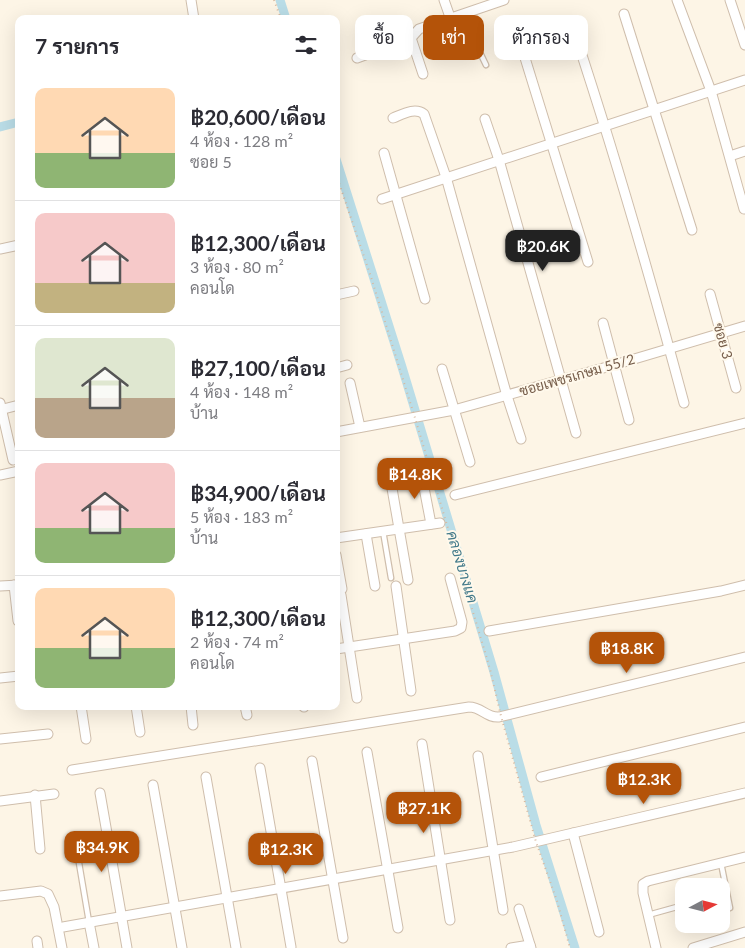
<!DOCTYPE html>
<html lang="th">
<head>
<meta charset="utf-8">
<style>
	body { margin:0; font-family:Lato,Sarabun,sans-serif; background:#f2f2f3; color:#2b2b33; height:100vh; display:flex; flex-direction:column; font-size:19px; white-space:nowrap }
	* { box-sizing:border-box; margin:0 }
	p { font-size:16px; color:#7c7c81 }
	.icon { flex:none; width:28px; height:28px; fill:none; stroke:currentColor; stroke-width:2; stroke-linecap:round; stroke-linejoin:round }
	.map { position:relative; flex:1; overflow:hidden }
	.sheet { position:absolute; left:15px; top:15px; width:325px; height:695px; display:flex; flex-direction:column; background:#fff; border-radius:10px; box-shadow:0 5px 20px #0002 }
	.sheet>* { flex:none }
	.guide { position:absolute; left:355px; top:15px; width:315px; height:45px; display:flex; gap:10px }
	.needle { width:32px; rotate:83deg }
	.controls { position:absolute; left:675px; top:878px; display:grid; gap:10px }
	.controls a { display:grid; place-items:center; width:55px; height:55px; border-radius:10px; background:#fff; box-shadow:0 5px 20px #0002; font-size:25px }
	.price { position:absolute; translate:-50% -42px; padding:0 11px; border-radius:10px; background:#b45309; color:#fff; font-size:16px; line-height:32px; filter:drop-shadow(0 1px 2px #0008) }
	.price::after { content:''; position:absolute; left:50%; top:30px; width:15px; height:11px; margin-left:-8px; background:inherit; clip-path:polygon(0 0,100% 0,50% 100%) }
	.price.selected { background:#222; color:#fff }
	ul { padding:0; list-style:none }
	li { display:flex; align-items:center; gap:15px; height:125px; padding:0 20px }
	li+li { border-top:1px solid #e1e1e2 }
	li span { display:grid; place-items:center; flex:none; width:140px; height:100px; border-radius:10px; color:#555 }
	li>.icon { margin-inline-start:auto }
	span .icon { width:60px; height:60px; fill:#fffc; stroke-width:1 }
	li b { font-size:21px }
	h2 { display:flex; justify-content:space-between; align-items:center; height:60px; padding:0 20px; font-size:21px }
	.tag { padding:0 18px; border-radius:10px; background:#fff; box-shadow:0 5px 20px #0002; font-size:18px; line-height:45px }
	.tag.selected { background:#b45309; color:#fff }
	.map>svg:first-child { display:block }
</style>
</head>
<body>
<div class="map">
<svg width="745" height="948" viewBox="0 0 745 948">
	<rect width="100%" height="100%" fill="#fdf5e6"/>
	<g fill="none" stroke-linecap="round" stroke-linejoin="round">
		<!-- canal -->
		<g stroke="#badde7" stroke-width="9">
			<path d="M280 0 286 19"/>
			<path d="M0 127 19 122"/>
			<path d="M336 159 402 367 494 672 536 825 575 948"/>
		</g>
		<!-- lane casing -->
		<g stroke="#cfbeac" stroke-width="7">
			<g id="lane">
				<path d="M451 18 459 28 472 36 486 65"/>
				<path d="M383 531 391 578"/>
				<path d="M79 863 89 922"/>
				<path d="M721 863 730 908"/>
				<path d="M648 915 684 905"/>
			</g>
		</g>
		<!-- street casing -->
		<g stroke="#cfbeac" stroke-width="11">
			<g id="street">
				<path d="M191 0 194 19"/>
				<path d="M444 0 450 17"/>
				<path d="M677 0 711 91 744 209"/>
				<path d="M730 0 745 45"/>
				<path d="M624 14 692 230"/>
				<path d="M576 37C616 158 651 280 684 403"/>
				<path d="M411 38 423 74"/>
				<path d="M521 45 588 262"/>
				<path d="M357 58 411 38 419 29 504 0"/>
				<path d="M393 118C403 114 415 107 424 114L446 177 507 396 521 439"/>
				<path d="M485 119 499 160 576 433"/>
				<path d="M384 153 425 299"/>
				<path d="M730 156 745 151"/>
				<path d="M382 199 745 80"/>
				<path d="M0 249 19 245"/>
				<path d="M710 294 736 388"/>
				<path d="M336 295 354 291"/>
				<path d="M603 323 629 420"/>
				<path d="M336 368 347 365"/>
				<path d="M442 369 470 462"/>
				<path d="M350 383 360 427"/>
				<path d="M0 403 13 460"/>
				<path d="M0 410 19 405"/>
				<path d="M336 432 454 410 614 365 745 326"/>
				<path d="M421 472 431 524"/>
				<path d="M0 475 19 471"/>
				<path d="M390 477 408 580"/>
				<path d="M455 495 745 423"/>
				<path d="M366 534 375 586"/>
				<path d="M336 538 440 523"/>
				<path d="M336 555 342 589"/>
				<path d="M14 585 18 621"/>
				<path d="M0 586 19 585"/>
				<path d="M396 586 411 691"/>
				<path d="M341 595 357 698"/>
				<path d="M489 631 721 591 745 585"/>
				<path d="M336 649 455 631 461 628 462 622 450 578"/>
				<path d="M0 678 19 676"/>
				<path d="M81 706 86 739"/>
				<path d="M136 706 140 732"/>
				<path d="M191 706 193 725"/>
				<path d="M245 706 247 715"/>
				<path d="M303 706 304 707"/>
				<path d="M0 739 48 734"/>
				<path d="M422 744 450 920"/>
				<path d="M367 752 398 928"/>
				<path d="M478 756 503 910"/>
				<path d="M312 761 343 938"/>
				<path d="M260 768 291 947"/>
				<path d="M72 770 469 707C482 707 486 718 499 717L745 657"/>
				<path d="M206 777 236 948"/>
				<path d="M541 777 745 727"/>
				<path d="M153 785 182 948"/>
				<path d="M100 793 127 948"/>
				<path d="M35 795 40 849"/>
				<path d="M0 801 54 794"/>
				<path d="M573 833 599 932"/>
				<path d="M0 896 41 891 48 894 54 907 62 948"/>
				<path d="M519 909 531 948"/>
				<path d="M89 922 94 948"/>
				<path d="M63 927 513 847 745 793"/>
				<path d="M37 941 38 948"/>
				<path d="M511 948 530 945"/>
				<path d="M656 948 643 893V884L648 881 745 857"/>
				<path d="M693 948 745 932"/>
			</g>
		</g>
		<!-- path -->
		<path stroke="#d7b9a0" stroke-width="2" stroke-dasharray="1 4" stroke-linecap="butt" d="M274 0 281 19"/>
		<!-- lane -->
		<use href="#lane" stroke="#fff" stroke-width="4.5"/>
		<!-- street -->
		<use href="#street" stroke="#fff" stroke-width="9"/>
		<!-- path-bridge -->
		<path stroke="#d7b9a0" stroke-width="2" stroke-dasharray="1 4" stroke-linecap="butt" d="M336 174 371 277 415 418 490 669 501 716 536 842 557 901 570 948"/>
	</g>
	<g text-anchor="middle" stroke-width="4" stroke-linejoin="round" paint-order="stroke">
		<!-- street labels -->
		<g font-size="14" fill="#765d4a" stroke="#fff9ec">
			<text transform="translate(723 341) rotate(74)" y="5">ซอย 3</text>
			<text transform="translate(577 375) rotate(-16)" y="5">ซอยเพชรเกษม 55/2</text>
		</g>
		<!-- water labels -->
		<g font-size="15" font-style="italic" fill="#437a8a" stroke="#fff9ec">
			<text transform="translate(462 567) rotate(73)" y="5">คลองบางแค</text>
		</g>
	</g>
</svg>
<div class="controls">
<a><svg class="needle" viewBox="-14 -14 28 28"><path d="M0-13l5 13h-10z" fill="#e53935"/><path d="M0 13l5-13h-10z" fill="#7c7c81"/></svg></a>
</div>
<b class="price selected" style="left:543px;top:272px">฿20.6K</b>
<b class="price" style="left:415px;top:500px">฿14.8K</b>
<b class="price" style="left:627px;top:674px">฿18.8K</b>
<b class="price" style="left:644px;top:805px">฿12.3K</b>
<b class="price" style="left:424px;top:834px">฿27.1K</b>
<b class="price" style="left:102px;top:873px">฿34.9K</b>
<b class="price" style="left:286px;top:875px">฿12.3K</b>
<div class="guide">
<a class="tag">ซื้อ</a>
<a class="tag selected">เช่า</a>
<a class="tag">ตัวกรอง</a>
</div>
<section class="sheet">
<h2>7 รายการ<svg class="icon" aria-label="filters" viewBox="0 0 24 24"><path d="M4 7h16M4 17h16"/><circle cx="9" cy="7" r="2"/><circle cx="15" cy="17" r="2"/></svg></h2>
<ul>
<li><span style="background:linear-gradient(#ffd9b3 65%,#8fb573 0)"><svg class="icon" aria-label="home" viewBox="0 0 24 24"><path d="M3 11l9-7 9 7M6 9v11h12V9"/></svg></span><div><b>฿20,600/เดือน</b><p>4 ห้อง · 128 m²</p><p>ซอย 5</p></div></li>
<li><span style="background:linear-gradient(#f6c9c9 70%,#c2b280 0)"><svg class="icon" aria-label="home" viewBox="0 0 24 24"><path d="M3 11l9-7 9 7M6 9v11h12V9"/></svg></span><div><b>฿12,300/เดือน</b><p>3 ห้อง · 80 m²</p><p>คอนโด</p></div></li>
<li><span style="background:linear-gradient(#dfe7d0 60%,#b9a48a 0)"><svg class="icon" aria-label="home" viewBox="0 0 24 24"><path d="M3 11l9-7 9 7M6 9v11h12V9"/></svg></span><div><b>฿27,100/เดือน</b><p>4 ห้อง · 148 m²</p><p>บ้าน</p></div></li>
<li><span style="background:linear-gradient(#f6c9c9 65%,#8fb573 0)"><svg class="icon" aria-label="home" viewBox="0 0 24 24"><path d="M3 11l9-7 9 7M6 9v11h12V9"/></svg></span><div><b>฿34,900/เดือน</b><p>5 ห้อง · 183 m²</p><p>บ้าน</p></div></li>
<li><span style="background:linear-gradient(#ffd9b3 60%,#8fb573 0)"><svg class="icon" aria-label="home" viewBox="0 0 24 24"><path d="M3 11l9-7 9 7M6 9v11h12V9"/></svg></span><div><b>฿12,300/เดือน</b><p>2 ห้อง · 74 m²</p><p>คอนโด</p></div></li>
</ul>
</section>
</div>
</body>
</html>
